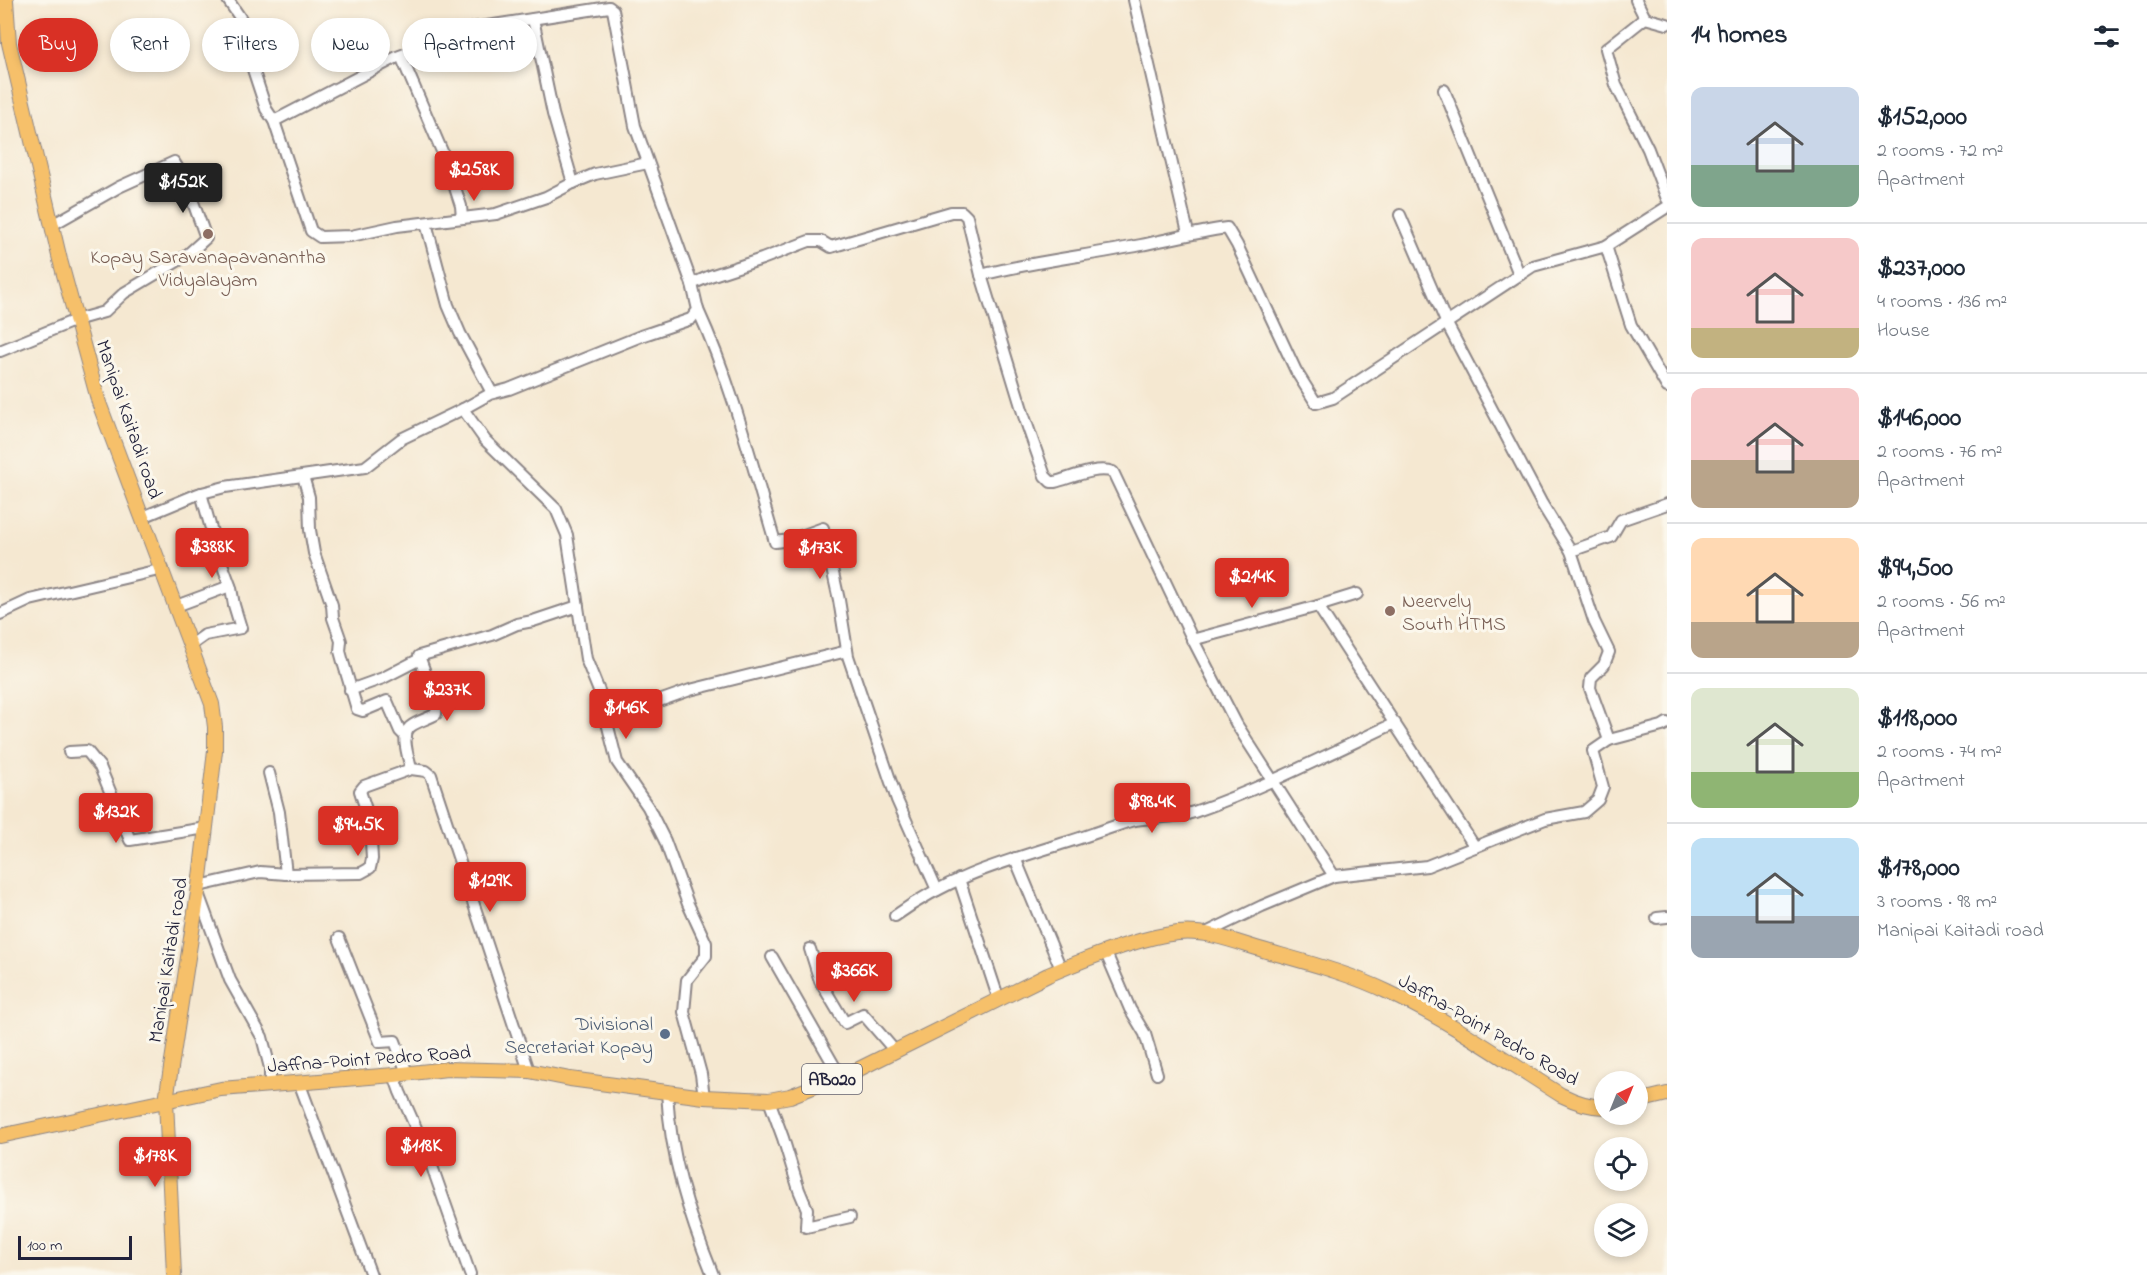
<!DOCTYPE html>
<html lang="en">
<head>
<meta charset="utf-8">
<style>
	body { margin:0; font-family:"Indie Flower",sans-serif; background:#f6f6f7; color:#1f2937; height:100vh; display:flex; flex-direction:column; font-size:22px; white-space:nowrap }
	* { box-sizing:border-box; margin:0 }
	p { font-size:20px; color:#747a83 }
	.icon { flex:none; width:33px; height:33px; fill:none; stroke:currentColor; stroke-width:2; stroke-linecap:round; stroke-linejoin:round }
	.map { position:relative; flex:1; overflow:hidden }
	.panel { display:flex; flex-direction:column; background:#fff; width:480px }
	.panel>* { flex:none }
	.top-card { position:absolute; left:18px; top:18px; width:570px; height:54px; display:flex; gap:12px }
	.needle { width:39px; rotate:43deg }
	.tools { position:absolute; left:1594px; top:1071px; display:grid; gap:12px }
	.tools a { display:grid; place-items:center; width:54px; height:54px; border-radius:50%; background:#fff; box-shadow:0 3px 9px #0003; font-size:30px }
	.scale { position:absolute; left:18px; bottom:15px; width:114px; box-sizing:border-box; padding-left:6px; border:3px solid #22223b; border-top:0; font-size:16px; line-height:21px; white-space:nowrap; color:#22223b; -webkit-text-stroke:4px #fbf7ec; paint-order:stroke }
	.price { position:absolute; translate:-50% -51px; padding:0 14px; border-radius:6px; background:#d93025; color:#fff; font-size:20px; line-height:39px; filter:drop-shadow(0 2px 3px #0008) }
	.price::after { content:''; position:absolute; left:50%; top:36px; width:18px; height:14px; margin-left:-9px; background:inherit; clip-path:polygon(0 0,100% 0,50% 100%) }
	.price.selected { background:#222; color:#fff }
	ul { padding:0; list-style:none }
	li { display:flex; align-items:center; gap:18px; height:150px; padding:0 24px }
	li+li { border-top:2px solid #e0e1e3 }
	li span { display:grid; place-items:center; flex:none; width:168px; height:120px; border-radius:12px; color:#555 }
	li>.icon { margin-inline-start:auto }
	span .icon { width:72px; height:72px; fill:#fffc; stroke-width:1 }
	li b { font-size:26px }
	h2 { display:flex; justify-content:space-between; align-items:center; height:72px; padding:0 24px; font-size:26px }
	.tag { padding:0 21px; border-radius:27px; background:#fff; box-shadow:0 3px 9px #0003; font-size:21px; line-height:54px }
	.tag.selected { background:#d93025; color:#fff }
	main { display:flex; flex:1; min-height:0 }
	.map>svg:first-child { display:block }
</style>
</head>
<body>
<main>
<div class="map">
<svg width="1667" height="1275" viewBox="0 0 1667 1275">
	<rect width="100%" height="100%" fill="#fbf7ec"/>
	<filter id="ink" filterUnits="userSpaceOnUse"><feTurbulence type="fractalNoise" baseFrequency=".0167" numOctaves="2"/><feDisplacementMap in="SourceGraphic" scale="12" xChannelSelector="R" yChannelSelector="G"/><feConvolveMatrix kernelMatrix="1 2 1 2 8 2 1 2 1" color-interpolation-filters="sRGB"/></filter>
	<filter id="wash" filterUnits="userSpaceOnUse"><feTurbulence type="fractalNoise" baseFrequency=".008" numOctaves="4" result="noise"/><feDisplacementMap in="SourceGraphic" scale="24" xChannelSelector="R" yChannelSelector="G"/><feGaussianBlur stdDeviation="1.35" result="paint"/><feColorMatrix in="noise" values="0 0 0 0 0 0 0 0 0 0 0 0 0 0 0 0 0 1.4 0 .05"/><feComposite in="paint" operator="in"/></filter>
	<g filter="url(#wash)">
		<rect width="100%" height="100%" fill="#f5e8d1"/>
	</g>
	<g filter="url(#ink)">
		<g fill="none" stroke-linecap="round" stroke-linejoin="round">
			<!-- minor casing -->
			<g stroke="#8c8586" stroke-width="14">
				<g id="minor">
					<path d="M228 0 241 19 247 51 266 109 274 121 311 231 320 237 351 236 397 226 496 214 546 197 571 184 595 174 648 163"/>
					<path d="M1134 0 1188 233"/>
					<path d="M1636 0 1645 18 1606 49 1616 85 1648 149 1667 199"/>
					<path d="M1645 18 1667 24"/>
					<path d="M533 19 553 114 573 183"/>
					<path d="M401 56 447 163 461 206 462 218"/>
					<path d="M1444 90 1519 274"/>
					<path d="M274 121 397 57 474 28 609 7 613 10 635 126 692 284"/>
					<path d="M426 223 448 305 460 333 492 393"/>
					<path d="M1606 246 1631 325 1667 387"/>
					<path d="M981 275 1024 416 1045 476 1051 482H1055C1071 478 1096 466 1113 472L1190 634 1237 725 1334 876"/>
					<path d="M698 310C732 384 752 464 775 542L790 540 823 528 839 600 848 656 897 800 937 890"/>
					<path d="M0 351 76 320 104 312 124 293 186 256 206 238 185 180 174 162 119 187 52 225"/>
					<path d="M463 409 485 440 556 509 567 535 586 659 599 691 617 762 648 807 665 841 688 904 706 943V956L687 980 684 1012 701 1074 704 1097"/>
					<path d="M303 476 309 497 310 530 314 553 332 605 333 618 341 641 340 651 343 662 357 709 363 711 387 701 400 731 406 737"/>
					<path d="M143 517 198 494 225 487 365 467 401 439 463 409 490 394 509 389 641 336 691 319 698 310 692 284 710 276 762 259 809 241H821L831 247 951 212H962L967 217 981 275C1034 261 1087 256 1141 245 1170 239 1198 232 1227 228L1237 245 1296 371 1316 403 1333 398 1533 266 1606 246 1667 207"/>
					<path d="M1571 551 1611 537 1621 520 1667 504"/>
					<path d="M1357 594 1318 606 1475 847"/>
					<path d="M176 606 230 586"/>
					<path d="M0 614 30 600 163 569"/>
					<path d="M1192 640 1318 606"/>
					<path d="M191 645 205 635 241 628 234 605 231 588 217 550 201 493"/>
					<path d="M350 690 383 678 420 659"/>
					<path d="M606 720 690 690 847 651"/>
					<path d="M1609 740 1662 726 1667 723"/>
					<path d="M69 752 87 751 100 767 130 840 206 828"/>
					<path d="M411 769C409 758 400 736 410 727 417 721 428 719 436 714L437 705 419 656 492 635 517 624 533 621 578 606"/>
					<path d="M269 773 279 812 286 874"/>
					<path d="M1015 858 1061 969"/>
					<path d="M959 879 999 1000"/>
					<path d="M199 886 260 872 286 874 361 873 370 868 372 859 370 822 360 791 364 786 411 769 426 771 431 775 529 1071"/>
					<path d="M198 893 230 980 262 1037 270 1068V1084"/>
					<path d="M895 916C947 878 1000 863 1061 844 1085 837 1108 828 1131 821 1151 816 1173 819 1194 812 1263 788 1329 754 1395 723"/>
					<path d="M1657 918 1667 917"/>
					<path d="M1206 933 1262 906 1334 876 1427 866 1545 819 1584 812 1598 800 1603 787 1593 751 1609 740 1590 688 1591 678 1604 665 1609 652 1594 621 1571 551 1542 504 1447 324 1400 215"/>
					<path d="M339 938 380 1042 395 1041 407 1073"/>
					<path d="M810 949 820 981 845 1023 863 1014 895 1051"/>
					<path d="M1106 953 1130 1009 1145 1034 1157 1074"/>
					<path d="M772 957 840 1076"/>
					<path d="M394 1075 400 1092 428 1155 470 1274"/>
					<path d="M299 1082 371 1275"/>
					<path d="M667 1092C670 1156 689 1216 713 1275"/>
					<path d="M769 1100 783 1138 799 1190 807 1209 806 1227 850 1217"/>
				</g>
			</g>
			<!-- major casing -->
			<g stroke="#8c8586" stroke-width="16">
				<g id="major">
					<path d="M6 0 9 43 60 260 99 403 212 704 215 727V751L199 886 166 1100 174 1275"/>
					<path d="M1638 1101 1667 1094"/>
					<path d="M0 1136 221 1089 394 1075 447 1069 529 1071 570 1079 704 1097 769 1100 790 1096 859 1069 1048 975C1085 959 1139 937 1178 933 1207 930 1236 942 1263 950 1305 962 1349 973 1388 992 1449 1020 1505 1060 1561 1095 1575 1102 1589 1107 1605 1107"/>
				</g>
			</g>
			<!-- minor -->
			<use href="#minor" stroke="#fff" stroke-width="10"/>
			<!-- major -->
			<use href="#major" stroke="#f6c06b" stroke-width="14"/>
		</g>
	</g>
	<!-- markers -->
	<g fill="#8d6e63" stroke="#fbf7ec" stroke-width="2">
		<circle cx="208" cy="234" r="6"/>
		<circle cx="1390" cy="611" r="6"/>
	</g>
	<circle fill="#5c6f8a" stroke="#fbf7ec" stroke-width="2" cx="665" cy="1034" r="6"/>
	<g text-anchor="middle" stroke-width="6" stroke-linejoin="round" paint-order="stroke">
		<!-- shield labels -->
		<rect fill="#fbf7ec" stroke="#636270" stroke-width="1.5" x="802" y="1064" width="60" height="30" rx="4.5"/>
		<g font-size="18" font-weight="bold" fill="#22223b">
			<text x="832" y="1085">AB020</text>
		</g>
		<!-- education labels -->
		<g font-size="20" fill="#785e54" stroke="#fbf7ec">
			<text x="208" y="263">Kopay Saravanapavanantha<tspan x="208" dy="23">Vidyalayam</tspan></text>
			<text x="1402" y="607" text-anchor="start">Neervely<tspan x="1402" dy="23">South HTMS</tspan></text>
		</g>
		<!-- street labels -->
		<g font-size="20" fill="#22223b" stroke="#fbf7ec">
			<text transform="translate(130 419) rotate(71)" y="7">Manipai Kaitadi road</text>
			<text transform="translate(167 960) rotate(-81)" y="7">Manipai Kaitadi road</text>
			<text transform="translate(1489 1029) rotate(30)" y="7">Jaffna-Point Pedro Road</text>
			<text transform="translate(369 1058) rotate(-4)" y="7">Jaffna-Point Pedro Road</text>
		</g>
		<!-- service labels -->
		<g font-size="20" fill="#4e5e75" stroke="#fbf7ec" text-anchor="end">
			<text x="653" y="1030">Divisional<tspan x="653" dy="23">Secretariat Kopay</tspan></text>
		</g>
	</g>
</svg>
<div class="tools">
<a><svg class="needle" viewBox="-14 -14 28 28"><path d="M0-13l5 13h-10z" fill="#e53935"/><path d="M0 13l5-13h-10z" fill="#747a83"/></svg></a>
<a><svg class="icon" aria-label="locate" viewBox="0 0 24 24"><circle cx="12" cy="12" r="6"/><path d="M12 2v4M12 18v4M2 12h4M18 12h4"/></svg></a>
<a><svg class="icon" aria-label="layers" viewBox="0 0 24 24"><path d="M12 4l9 5-9 5-9-5zM3 14l9 5 9-5"/></svg></a>
</div>
<div class="scale">100 m</div>
<b class="price" style="left:474px;top:202px">$258K</b>
<b class="price selected" style="left:183px;top:214px">$152K</b>
<b class="price" style="left:212px;top:579px">$388K</b>
<b class="price" style="left:820px;top:580px">$173K</b>
<b class="price" style="left:1252px;top:609px">$214K</b>
<b class="price" style="left:447px;top:722px">$237K</b>
<b class="price" style="left:626px;top:740px">$146K</b>
<b class="price" style="left:1152px;top:834px">$98.4K</b>
<b class="price" style="left:116px;top:844px">$132K</b>
<b class="price" style="left:358px;top:857px">$94.5K</b>
<b class="price" style="left:490px;top:913px">$129K</b>
<b class="price" style="left:854px;top:1003px">$366K</b>
<b class="price" style="left:421px;top:1178px">$118K</b>
<b class="price" style="left:155px;top:1188px">$178K</b>
<div class="top-card">
<a class="tag selected">Buy</a>
<a class="tag">Rent</a>
<a class="tag">Filters</a>
<a class="tag">New</a>
<a class="tag">Apartment</a>
</div>
</div>
<section class="panel">
<h2>14 homes<svg class="icon" aria-label="filters" viewBox="0 0 24 24"><path d="M4 7h16M4 17h16"/><circle cx="9" cy="7" r="2"/><circle cx="15" cy="17" r="2"/></svg></h2>
<ul>
<li><span style="background:linear-gradient(#c9d6e8 65%,#7fa58c 0)"><svg class="icon" aria-label="home" viewBox="0 0 24 24"><path d="M3 11l9-7 9 7M6 9v11h12V9"/></svg></span><div><b>$152,000</b><p>2 rooms · 72 m²</p><p>Apartment</p></div></li>
<li><span style="background:linear-gradient(#f6c9c9 75%,#c2b280 0)"><svg class="icon" aria-label="home" viewBox="0 0 24 24"><path d="M3 11l9-7 9 7M6 9v11h12V9"/></svg></span><div><b>$237,000</b><p>4 rooms · 136 m²</p><p>House</p></div></li>
<li><span style="background:linear-gradient(#f6c9c9 60%,#b9a48a 0)"><svg class="icon" aria-label="home" viewBox="0 0 24 24"><path d="M3 11l9-7 9 7M6 9v11h12V9"/></svg></span><div><b>$146,000</b><p>2 rooms · 76 m²</p><p>Apartment</p></div></li>
<li><span style="background:linear-gradient(#ffd9b3 70%,#b9a48a 0)"><svg class="icon" aria-label="home" viewBox="0 0 24 24"><path d="M3 11l9-7 9 7M6 9v11h12V9"/></svg></span><div><b>$94,500</b><p>2 rooms · 56 m²</p><p>Apartment</p></div></li>
<li><span style="background:linear-gradient(#dfe7d0 70%,#8fb573 0)"><svg class="icon" aria-label="home" viewBox="0 0 24 24"><path d="M3 11l9-7 9 7M6 9v11h12V9"/></svg></span><div><b>$118,000</b><p>2 rooms · 74 m²</p><p>Apartment</p></div></li>
<li><span style="background:linear-gradient(#bfe0f5 65%,#9aa5b1 0)"><svg class="icon" aria-label="home" viewBox="0 0 24 24"><path d="M3 11l9-7 9 7M6 9v11h12V9"/></svg></span><div><b>$178,000</b><p>3 rooms · 98 m²</p><p>Manipai Kaitadi road</p></div></li>
</ul>
</section>
</main>
</body>
</html>
